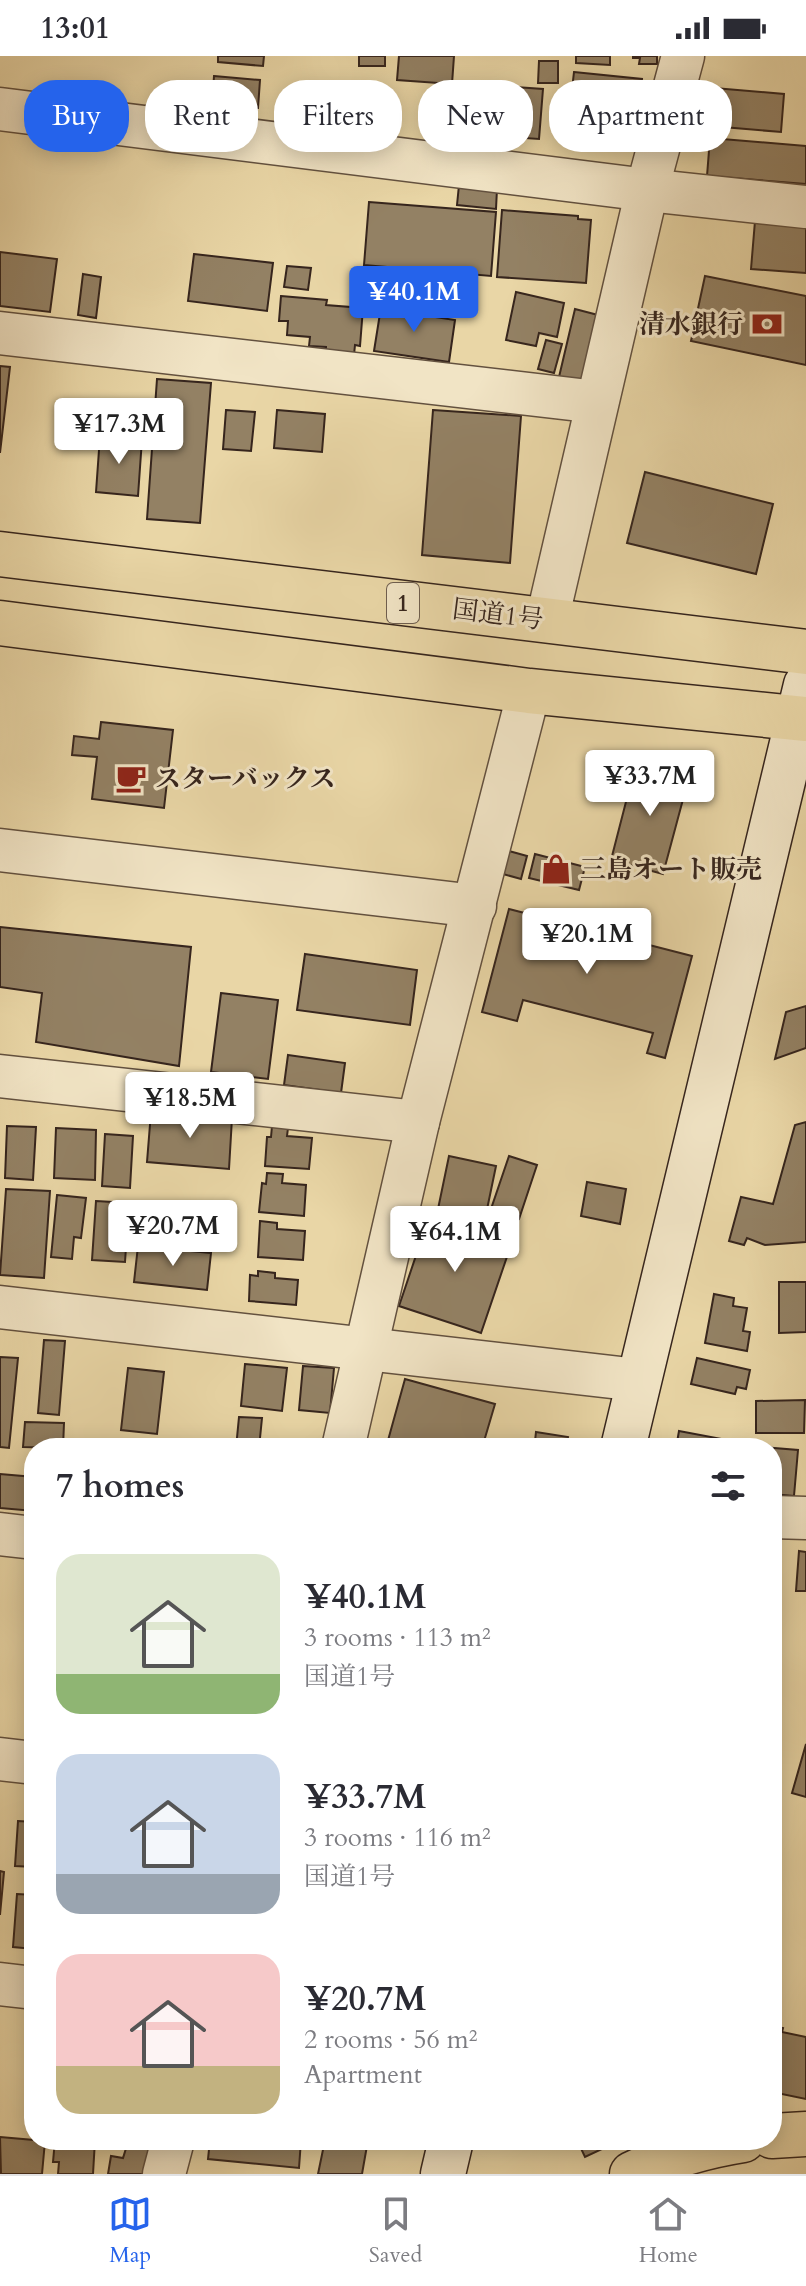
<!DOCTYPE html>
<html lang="en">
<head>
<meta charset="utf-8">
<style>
	body { margin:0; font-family:Cardo,"Noto Serif JP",serif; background:#f7f7f7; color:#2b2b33; height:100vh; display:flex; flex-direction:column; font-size:30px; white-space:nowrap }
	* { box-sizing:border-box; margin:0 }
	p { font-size:26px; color:#7c7c81 }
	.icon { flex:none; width:44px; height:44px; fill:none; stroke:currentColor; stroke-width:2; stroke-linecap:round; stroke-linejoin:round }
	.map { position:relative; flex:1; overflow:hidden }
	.drawer { position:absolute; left:24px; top:1382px; width:758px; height:712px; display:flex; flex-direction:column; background:#fff; border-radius:32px; box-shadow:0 4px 20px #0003 }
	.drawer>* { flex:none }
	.top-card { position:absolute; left:24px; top:24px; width:758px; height:72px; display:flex; gap:16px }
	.price { position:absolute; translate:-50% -68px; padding:0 18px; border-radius:8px; background:#fff; color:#222; font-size:26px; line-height:52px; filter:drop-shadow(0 2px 4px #0008) }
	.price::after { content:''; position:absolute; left:50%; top:48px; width:24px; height:18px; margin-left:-12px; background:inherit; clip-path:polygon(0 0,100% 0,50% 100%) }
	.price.on { background:#2563eb; color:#fff }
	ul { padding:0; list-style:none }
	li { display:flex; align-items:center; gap:24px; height:200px; padding:0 32px }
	li span { display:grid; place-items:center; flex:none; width:224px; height:160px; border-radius:24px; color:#555 }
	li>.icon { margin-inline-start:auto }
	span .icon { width:96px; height:96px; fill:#fffc; stroke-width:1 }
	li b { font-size:34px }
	h2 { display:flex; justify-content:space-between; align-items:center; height:96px; padding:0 32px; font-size:34px }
	.tag { padding:0 28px; border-radius:32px; background:#fff; box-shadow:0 4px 20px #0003; font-size:28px; line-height:72px }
	.tag.on { background:#2563eb; color:#fff }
	.status { display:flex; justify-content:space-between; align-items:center; height:56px; padding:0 40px; background:#fff; direction:ltr }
	.status svg { height:22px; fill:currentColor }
	.menu { display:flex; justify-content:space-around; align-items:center; height:112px; border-top:2px solid #e1e1e2; background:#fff; font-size:22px; color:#7c7c81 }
	.menu a { display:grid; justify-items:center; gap:4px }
	.menu .on { color:#2563eb }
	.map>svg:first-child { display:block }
</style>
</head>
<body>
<div class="status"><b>13:01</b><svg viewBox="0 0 49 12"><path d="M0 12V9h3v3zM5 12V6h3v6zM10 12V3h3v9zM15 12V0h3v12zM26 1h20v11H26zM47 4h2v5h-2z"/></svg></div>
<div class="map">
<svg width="806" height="2118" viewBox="0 0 806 2118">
	<rect width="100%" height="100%" fill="#e9d6a6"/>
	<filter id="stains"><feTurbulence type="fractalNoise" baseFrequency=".0025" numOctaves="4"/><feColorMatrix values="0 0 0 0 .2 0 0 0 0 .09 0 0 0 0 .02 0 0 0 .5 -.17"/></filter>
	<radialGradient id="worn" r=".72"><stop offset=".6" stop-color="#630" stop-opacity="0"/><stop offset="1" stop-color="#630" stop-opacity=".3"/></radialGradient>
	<!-- building -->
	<g fill="#938164" stroke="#36251d" stroke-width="2">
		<path d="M218 0H264L263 10 218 6Z"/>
		<rect x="359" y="0" width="26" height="10"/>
		<path d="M399 0H454L452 28 397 24Z"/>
		<path d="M576 0H610V9L576 7Z"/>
		<path d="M633 0H657V8H639L640 2H633Z"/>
		<path d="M539 5H558V27H538Z"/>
		<path d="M574 16 642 23 639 58 570 51Z"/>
		<path d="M214 20 260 24 258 52 212 49Z"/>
		<path d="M486 29 543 33 539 83 510 81 508 88 492 86V78L482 77Z"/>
		<path d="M714 32 784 38 781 76 711 70Z"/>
		<path d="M710 82 806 90V128L707 120Z"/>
		<path d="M459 129 497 133 496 153 457 149Z"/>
		<path d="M369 146 496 156 491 220 364 209Z"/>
		<path d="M502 154 578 160V163L591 164 586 227 497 221Z"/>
		<path d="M755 165 806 169V217L751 213Z"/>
		<path d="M0 196 57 203 50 256 0 250Z"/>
		<path d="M194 198 273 207 267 255 188 245Z"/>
		<path d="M287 210 311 212 308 234 284 231Z"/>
		<path d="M83 218 101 221 96 262 78 259Z"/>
		<path d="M705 220 806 240V309L691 285Z"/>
		<path d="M516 236 564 247 557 281 539 277 536 290 506 284Z"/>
		<path d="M281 240 327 244 326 249 363 252 360 290 355 289 354 299 326 297V291L309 290 310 281 287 279 288 265H279Z"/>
		<path d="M382 245 403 249 402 256 455 264 449 306 374 295Z"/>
		<path d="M575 253 598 259 581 326 559 321Z"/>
		<path d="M546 284 562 288 554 317 538 313Z"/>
		<path d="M0 310 10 311 0 397Z"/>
		<path d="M157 323 211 327 200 467 147 463Z"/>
		<path d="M226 354 255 356 251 395 223 393Z"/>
		<path d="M277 354 325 358 322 396 274 392Z"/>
		<path d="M433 354 521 360 510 507 422 499Z"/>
		<path d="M100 380 142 383 138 440 96 436Z"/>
		<path d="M645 416 773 448 756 518 627 487Z"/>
		<path d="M101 666 173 674 164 752 92 743 97 701 72 699 74 680 99 683Z"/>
		<path d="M636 707 689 721 663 818 611 804Z"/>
		<path d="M509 795 527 800 521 823 503 818Z"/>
		<path d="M535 798 585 811 579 834 529 822Z"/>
		<path d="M509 853 692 900 665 1002 647 997 653 977 523 944 517 965 482 956Z"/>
		<path d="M0 871 191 891 179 1010 36 986 42 937 0 931Z"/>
		<path d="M305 898 417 914 410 969 297 954Z"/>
		<path d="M221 937 278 944 268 1023 211 1016Z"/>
		<path d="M806 950V992L775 1003 786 956Z"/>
		<path d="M288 999 345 1007 341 1037 284 1029Z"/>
		<path d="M151 1056 232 1062 229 1113 147 1106Z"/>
		<path d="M806 1066V1186L765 1189 747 1182 744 1189 729 1185 741 1141 773 1148 795 1069Z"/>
		<path d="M7 1070 36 1071 33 1124 5 1122Z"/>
		<path d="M272 1070 288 1072 287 1080 312 1082 309 1113 265 1110 267 1081H271Z"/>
		<path d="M56 1072 96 1074 95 1124 54 1122Z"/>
		<path d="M105 1078 133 1080 130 1132 102 1130Z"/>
		<path d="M449 1100 496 1110 485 1163 438 1153Z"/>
		<path d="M509 1100 537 1109 519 1163 491 1153Z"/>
		<path d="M267 1117 283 1118 282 1127 306 1129 304 1160 259 1156 262 1127 266 1128Z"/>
		<path d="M587 1126 626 1133 620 1168 581 1160Z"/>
		<path d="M6 1133 50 1135 44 1222 0 1219Z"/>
		<path d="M57 1139 86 1142 81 1182 74 1181 72 1203 51 1201Z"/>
		<path d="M96 1145 129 1147 125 1206 92 1204Z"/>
		<path d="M430 1158 512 1186 481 1277 399 1250Z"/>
		<path d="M260 1165 277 1167V1173L305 1175 303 1204 258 1201Z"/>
		<path d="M138 1190 211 1197 207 1234 134 1226Z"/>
		<path d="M258 1215 275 1217V1222L298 1224 296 1249 249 1245 250 1219 258 1220Z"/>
		<path d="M779 1226H806V1276L779 1277Z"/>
		<path d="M714 1238 734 1242 733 1250 747 1252 743 1275 750 1276 747 1295 705 1287Z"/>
		<path d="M44 1284 65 1285 59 1359 38 1357Z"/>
		<path d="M0 1301 18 1302 9 1392 0 1391Z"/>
		<path d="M697 1302 750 1314 746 1333 737 1331 735 1338 691 1328Z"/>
		<path d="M245 1308 287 1312 282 1355 241 1350Z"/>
		<path d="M303 1310 334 1312 330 1357 299 1354Z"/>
		<path d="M128 1312 164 1316 157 1378 121 1374Z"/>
		<path d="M405 1323 495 1348 482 1392H403L387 1388Z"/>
		<path d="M805 1344 804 1377H756V1345Z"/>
		<path d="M239 1361 262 1362 259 1392H236Z"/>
		<path d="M25 1366 64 1367 63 1392 23 1391Z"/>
		<path d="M679 1375 727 1384 726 1392H676Z"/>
		<path d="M536 1376 568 1381 566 1392H521L522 1386 535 1385Z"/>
		<path d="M115 1385 157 1389V1392H115Z"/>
		<path d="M751 1390 798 1394 794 1440 772 1438V1392Z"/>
		<path d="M0 1418 34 1421V1455L0 1452Z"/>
		<path d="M799 1495 806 1496V1535H796Z"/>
		<path d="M806 1688V1741L792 1737Z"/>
		<path d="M18 1765 34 1766V1811L15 1810Z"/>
		<path d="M0 1815 4 1816 0 1859Z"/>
		<path d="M17 1838 34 1839V1893L13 1891Z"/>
		<path d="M772 1970 783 1972 782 1976 806 1981V2043L772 2036Z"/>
		<path d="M0 2081 45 2085 42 2118H1Z"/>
		<path d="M55 2084H95L93 2118H58L59 2106H53Z"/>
		<path d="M210 2084H301L299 2112 208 2103Z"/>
		<path d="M325 2084H368L362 2118H318Z"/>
		<path d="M577 2084H621L585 2101Z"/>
		<path d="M128 2086 152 2091 145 2118H108L111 2100 123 2102Z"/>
	</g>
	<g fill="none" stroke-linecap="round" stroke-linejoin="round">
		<!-- street casing -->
		<g stroke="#63513f" stroke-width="45">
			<g id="street">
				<path d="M0 53 647 134 806 151"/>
				<path d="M0 277 597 346"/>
				<path d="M547 564 647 134 683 0"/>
				<path d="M0 794 475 850"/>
				<path d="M0 1020 418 1066"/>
				<path d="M0 1251 638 1324"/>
				<path d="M343 1392 418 1066 529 635"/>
				<path d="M772 1461 806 1462"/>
				<path d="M0 1478 34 1482"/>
				<path d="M0 1703 34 1707"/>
				<path d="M0 1928 34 1932"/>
				<path d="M164 2118 173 2084"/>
			</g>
		</g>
		<!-- secondary casing -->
		<g stroke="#36251d" stroke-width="47">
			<g id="secondary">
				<path d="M623 1392 806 629"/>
				<path d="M443 2118 451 2084"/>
			</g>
		</g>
		<!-- primary casing -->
		<g stroke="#36251d" stroke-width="47">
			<g id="primary">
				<path d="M772 2080 806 2078"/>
				<path d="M632 2118C667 2101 705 2090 743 2084"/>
			</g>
		</g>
		<!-- highway casing -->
		<g stroke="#36251d" stroke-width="47">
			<g id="highway">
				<path d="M0 498 806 596"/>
				<path d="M0 567 529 635 806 663"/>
			</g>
		</g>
		<!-- street -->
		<use href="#street" stroke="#f1e4c5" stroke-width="42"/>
		<!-- secondary -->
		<use href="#secondary" stroke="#f1e4c5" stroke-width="44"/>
		<!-- primary -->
		<use href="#primary" stroke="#e9d6a6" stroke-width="44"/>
		<!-- highway -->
		<use href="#highway" stroke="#e9d6a6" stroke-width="44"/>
	</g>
	<!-- icons -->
	<defs>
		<g id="bank-bare" transform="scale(2.4)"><path d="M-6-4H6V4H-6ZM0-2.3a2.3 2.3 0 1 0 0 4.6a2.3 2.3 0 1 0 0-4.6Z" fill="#8f2418" stroke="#f1e4c5" stroke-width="2.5" paint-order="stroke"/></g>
		<g id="cafe-bare" transform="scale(2.4)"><path d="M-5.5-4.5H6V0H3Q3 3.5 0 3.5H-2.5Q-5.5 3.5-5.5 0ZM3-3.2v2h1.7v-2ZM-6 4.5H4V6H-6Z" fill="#8f2418" stroke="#f1e4c5" stroke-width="2.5" paint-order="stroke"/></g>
		<g id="shop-bare" transform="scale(2.4)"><path d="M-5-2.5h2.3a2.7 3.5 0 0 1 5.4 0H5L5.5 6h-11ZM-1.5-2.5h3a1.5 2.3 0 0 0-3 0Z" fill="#8f2418" stroke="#f1e4c5" stroke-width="2.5" paint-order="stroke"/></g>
	</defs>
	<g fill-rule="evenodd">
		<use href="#bank-bare" x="767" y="268"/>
		<use href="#cafe-bare" x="131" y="722"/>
		<use href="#shop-bare" x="556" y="813"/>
	</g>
	<g text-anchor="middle" stroke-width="6" stroke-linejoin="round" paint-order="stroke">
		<!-- shield labels -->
		<rect fill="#f1e4c5" stroke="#6e5e4f" stroke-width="2" x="387" y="527" width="32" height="40" rx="6"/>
		<g font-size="24" font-weight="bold" fill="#36251d">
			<text x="403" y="555">1</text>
		</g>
		<!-- poi labels -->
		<g font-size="26" font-weight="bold" fill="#36251d" stroke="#f1e4c5" text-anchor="start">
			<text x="743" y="277" text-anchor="end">清水銀行</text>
			<text x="155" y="731">スターバックス</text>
			<text x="580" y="822">三島オート販売</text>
		</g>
		<!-- street labels -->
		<g font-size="26" fill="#36251d" stroke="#f1e4c5">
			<text transform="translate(498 558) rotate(7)" y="9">国道1号</text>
		</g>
	</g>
	<rect width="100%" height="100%" filter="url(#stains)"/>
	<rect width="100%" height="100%" fill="url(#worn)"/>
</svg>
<b class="price on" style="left:414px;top:278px">¥40.1M</b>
<b class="price" style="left:119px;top:410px">¥17.3M</b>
<b class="price" style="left:650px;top:762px">¥33.7M</b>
<b class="price" style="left:587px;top:920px">¥20.1M</b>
<b class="price" style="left:190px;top:1084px">¥18.5M</b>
<b class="price" style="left:173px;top:1212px">¥20.7M</b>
<b class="price" style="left:455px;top:1218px">¥64.1M</b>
<div class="top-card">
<a class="tag on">Buy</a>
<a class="tag">Rent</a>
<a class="tag">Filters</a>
<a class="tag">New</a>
<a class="tag">Apartment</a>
</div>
<section class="drawer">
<h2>7 homes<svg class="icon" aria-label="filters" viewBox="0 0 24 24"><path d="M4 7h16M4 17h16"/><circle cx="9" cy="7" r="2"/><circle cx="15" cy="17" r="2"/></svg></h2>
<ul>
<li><span style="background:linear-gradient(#dfe7d0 75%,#8fb573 0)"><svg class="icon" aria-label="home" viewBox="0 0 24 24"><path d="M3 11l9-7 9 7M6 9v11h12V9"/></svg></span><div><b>¥40.1M</b><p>3 rooms · 113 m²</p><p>国道1号</p></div></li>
<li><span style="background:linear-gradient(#c9d6e8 75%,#9aa5b1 0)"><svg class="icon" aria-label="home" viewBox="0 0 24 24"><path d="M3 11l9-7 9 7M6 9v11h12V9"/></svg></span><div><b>¥33.7M</b><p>3 rooms · 116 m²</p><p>国道1号</p></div></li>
<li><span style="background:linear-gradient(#f6c9c9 70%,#c2b280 0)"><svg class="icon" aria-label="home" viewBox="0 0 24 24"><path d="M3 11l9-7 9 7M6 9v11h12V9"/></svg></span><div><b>¥20.7M</b><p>2 rooms · 56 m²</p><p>Apartment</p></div></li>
</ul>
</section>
</div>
<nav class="menu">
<a class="on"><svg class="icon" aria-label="map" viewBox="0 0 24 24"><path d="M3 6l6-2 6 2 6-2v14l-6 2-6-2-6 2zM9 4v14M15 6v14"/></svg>Map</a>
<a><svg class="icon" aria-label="saved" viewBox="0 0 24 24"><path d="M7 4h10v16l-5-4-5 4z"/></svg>Saved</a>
<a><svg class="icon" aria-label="home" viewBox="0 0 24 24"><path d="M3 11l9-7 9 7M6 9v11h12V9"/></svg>Home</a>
</nav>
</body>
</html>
